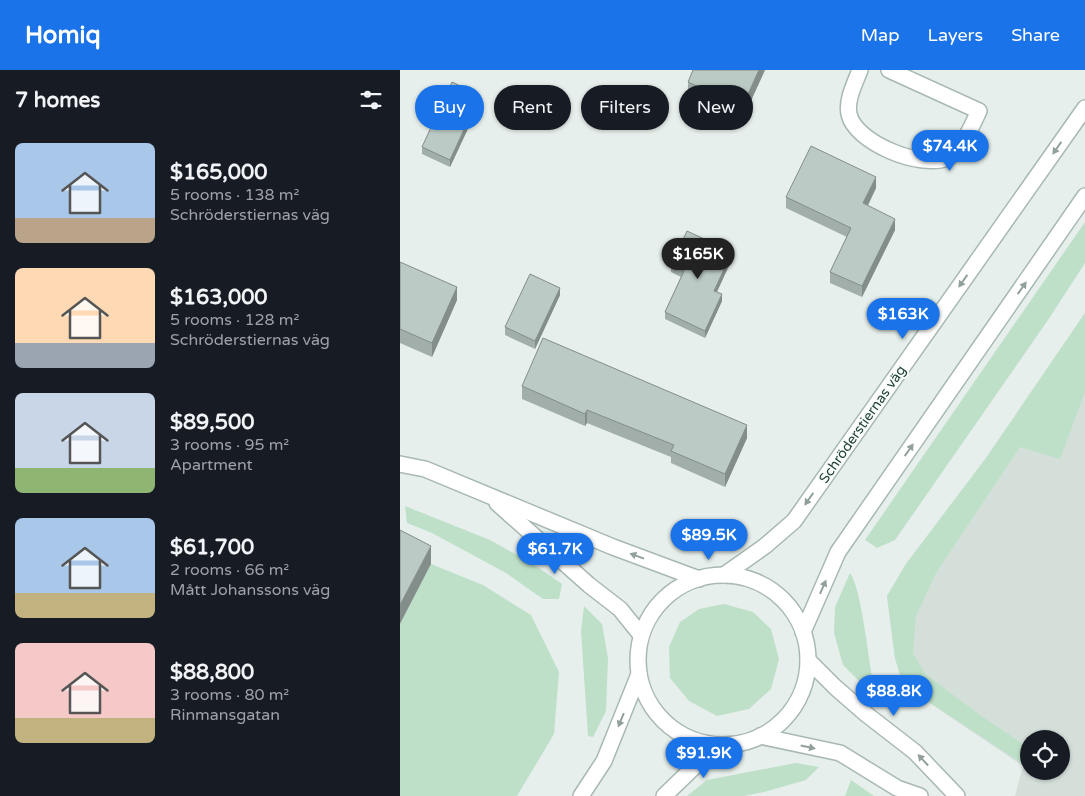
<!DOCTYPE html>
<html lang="en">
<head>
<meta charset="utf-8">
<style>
	body { margin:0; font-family:"Varela Round",sans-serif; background:#20242c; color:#f1f3f6; height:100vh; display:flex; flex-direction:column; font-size:19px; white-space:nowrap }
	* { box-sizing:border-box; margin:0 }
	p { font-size:16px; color:#9ea1a6 }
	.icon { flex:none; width:28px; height:28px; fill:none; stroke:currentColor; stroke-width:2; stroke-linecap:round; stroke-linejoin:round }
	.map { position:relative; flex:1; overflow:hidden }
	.drawer { display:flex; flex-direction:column; background:#171b24; width:400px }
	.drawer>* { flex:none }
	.banner { position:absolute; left:15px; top:15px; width:475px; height:45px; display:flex; gap:10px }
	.controls { position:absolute; left:620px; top:660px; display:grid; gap:10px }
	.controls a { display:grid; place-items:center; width:50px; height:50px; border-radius:50%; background:#171b24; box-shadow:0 1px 4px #0004; font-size:25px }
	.price { position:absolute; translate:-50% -42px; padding:0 11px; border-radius:18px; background:#1a73e8; color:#fff; font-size:16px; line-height:32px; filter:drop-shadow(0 1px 2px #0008) }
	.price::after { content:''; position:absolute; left:50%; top:30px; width:15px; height:11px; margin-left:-8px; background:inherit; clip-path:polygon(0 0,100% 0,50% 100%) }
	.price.current { background:#222; color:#fff }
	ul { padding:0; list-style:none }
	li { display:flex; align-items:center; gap:15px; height:125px; padding:0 15px }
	li span { display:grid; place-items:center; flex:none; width:140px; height:100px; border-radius:8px; color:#555 }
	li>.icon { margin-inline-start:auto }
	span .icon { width:60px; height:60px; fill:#fffc; stroke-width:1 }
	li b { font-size:21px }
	h2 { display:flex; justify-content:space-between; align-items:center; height:60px; padding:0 15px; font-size:21px }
	.chip { padding:0 18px; border-radius:22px; background:#171b24; box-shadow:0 1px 4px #0004; font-size:18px; line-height:45px }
	.chip.current { background:#1a73e8; color:#fff }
	header { display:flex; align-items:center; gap:30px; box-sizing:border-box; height:70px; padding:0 25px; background:#1a73e8; color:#fff }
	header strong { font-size:24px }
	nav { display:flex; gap:28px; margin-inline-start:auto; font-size:18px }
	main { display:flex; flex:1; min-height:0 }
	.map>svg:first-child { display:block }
</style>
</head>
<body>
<header>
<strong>Homiq</strong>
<nav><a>Map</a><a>Layers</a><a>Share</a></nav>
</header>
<main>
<section class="drawer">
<h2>7 homes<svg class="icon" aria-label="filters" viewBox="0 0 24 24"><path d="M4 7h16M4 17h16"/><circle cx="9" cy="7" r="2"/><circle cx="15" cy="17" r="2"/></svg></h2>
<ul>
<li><span style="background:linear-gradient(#a9c7e8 75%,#b9a48a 0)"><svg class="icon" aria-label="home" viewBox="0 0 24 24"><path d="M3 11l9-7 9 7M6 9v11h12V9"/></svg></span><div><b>$165,000</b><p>5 rooms · 138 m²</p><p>Schröderstiernas väg</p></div></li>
<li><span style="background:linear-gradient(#ffd9b3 75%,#9aa5b1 0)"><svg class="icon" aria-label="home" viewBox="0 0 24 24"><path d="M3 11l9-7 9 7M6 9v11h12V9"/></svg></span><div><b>$163,000</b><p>5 rooms · 128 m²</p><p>Schröderstiernas väg</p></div></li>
<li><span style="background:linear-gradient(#c9d6e8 75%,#8fb573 0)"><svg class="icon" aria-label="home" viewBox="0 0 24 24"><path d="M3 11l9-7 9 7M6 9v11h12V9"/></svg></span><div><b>$89,500</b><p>3 rooms · 95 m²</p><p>Apartment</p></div></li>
<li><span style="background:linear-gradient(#a9c7e8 75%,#c2b280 0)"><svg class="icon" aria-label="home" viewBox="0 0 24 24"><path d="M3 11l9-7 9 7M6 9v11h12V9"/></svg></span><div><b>$61,700</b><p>2 rooms · 66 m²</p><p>Mått Johanssons väg</p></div></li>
<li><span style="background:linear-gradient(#f6c9c9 75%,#c2b280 0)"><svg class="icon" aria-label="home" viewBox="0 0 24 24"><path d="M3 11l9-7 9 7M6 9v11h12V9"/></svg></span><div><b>$88,800</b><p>3 rooms · 80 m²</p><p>Rinmansgatan</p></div></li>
</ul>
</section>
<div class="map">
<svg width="685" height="726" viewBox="0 0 685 726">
	<rect width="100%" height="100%" fill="#e6efeb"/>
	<!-- built -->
	<path fill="#d4dfda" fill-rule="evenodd" d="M685 243V726H615L623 696 503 615 495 588 487 526 506 494 586 388ZM629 669H661V701H629Z"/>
	<!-- green -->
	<g fill="#bfe0c8">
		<path d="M685 152V193L648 250 495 470 477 478 465 470Z"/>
		<path d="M685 243V322L660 389 620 377 536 503 516 546 513 583 525 604 580 645 629 678V698L503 615 495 588 487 526 506 494 586 388Z"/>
		<path d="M5 436 90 470 133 494 162 514 159 529H143L106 503 32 463 7 453Z"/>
		<path d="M31 494 83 515 131 545 159 602 154 664 117 726H0V554Z"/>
		<path d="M450 503C461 517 469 591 473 612L469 621 443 595 434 563 435 537Z"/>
		<path d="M324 534 353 542 371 559 379 589 371 619 349 639 317 646 289 631 270 608 269 577 280 552 299 539Z"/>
		<path d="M184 536 202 554 208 588 206 641 193 667 188 666 181 561Z"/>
		<path d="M396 693 419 697 406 710 364 722 344 726H287L307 710Z"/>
		<path d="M451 710 474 726H445Z"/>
	</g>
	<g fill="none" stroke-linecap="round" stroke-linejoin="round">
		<!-- minor casing -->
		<g stroke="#a8b8b2" stroke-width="18">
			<g id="minor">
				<path d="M460 0C455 13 446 30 449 44 455 73 521 99 547 88 562 81 572 55 579 41L489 0"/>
				<path d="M0 394 25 399 213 477 299 509"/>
				<path d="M97 433 189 515 220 539 241 565"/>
				<path d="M324 505 365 476 394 451 685 38"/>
				<circle cx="323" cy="590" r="85"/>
				<path d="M403 562 438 482 685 126"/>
				<path d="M408 590 435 617 466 644 515 682 557 726"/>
				<path d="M360 666 440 683 497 718 520 726"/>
				<path d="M181 726 204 691 239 604"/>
				<path d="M264 726 294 697 330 675"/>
			</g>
		</g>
		<!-- minor -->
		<use href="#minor" stroke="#fff" stroke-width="15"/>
	</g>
	<!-- wall -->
	<g fill="#a1aea9">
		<path d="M365 0 342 50 288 26V12Z"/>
		<path d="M80 33 50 97 22 84V77Z"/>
		<path d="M476 118 468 136 495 160 462 227 430 213V202L447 167 386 138V127Z"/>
		<path d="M332 189 317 222 322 231 305 268 265 249V242L281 207 271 202V195Z"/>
		<path d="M0 192 57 230 32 287 0 273Z"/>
		<path d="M160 225 135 279 105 265V257Z"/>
		<path d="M122 316 347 368 325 417 271 393V387L187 353 185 356 122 329Z"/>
	</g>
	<!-- shaded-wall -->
	<g fill="#838d89">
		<path d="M359 0H365L342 50V37Z"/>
		<path d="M80 25V33L50 97V90Z"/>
		<path d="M476 107V118L463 144V133Z"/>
		<path d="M495 149V160L462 227V216Z"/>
		<path d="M332 182V189L314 228V221Z"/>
		<path d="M57 217V230L32 287V273Z"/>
		<path d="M160 218V225L135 279V271Z"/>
		<path d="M322 224V231L305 268V261Z"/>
		<path d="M187 340V353L185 356V344Z"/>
		<path d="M347 355V368L325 417V404Z"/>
		<path d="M31 476V494L0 554V535Z"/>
	</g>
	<!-- building -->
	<g fill="#bbcac4" stroke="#838d89">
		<path d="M293 0H359L342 37 288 12Z"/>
		<path d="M52 12 80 25 50 90 22 77Z"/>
		<path d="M411 76 476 107 463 133 495 149 462 216 430 202 451 158 386 127Z"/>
		<path d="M287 161 332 182 314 221 322 224 305 261 265 242 284 201 271 195Z"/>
		<path d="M0 192 57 217 32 273 0 259Z"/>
		<path d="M130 204 160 218 135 271 105 257Z"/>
		<path d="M143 268 347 355 325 404 271 381 274 375 187 340 185 344 122 316Z"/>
		<path d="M0 460 31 476 0 535Z"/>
	</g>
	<!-- one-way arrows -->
	<defs><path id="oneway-solid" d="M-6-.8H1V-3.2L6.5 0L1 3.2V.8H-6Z" transform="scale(1.25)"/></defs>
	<g fill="#92a09c">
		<use href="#oneway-solid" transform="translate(657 78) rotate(125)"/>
		<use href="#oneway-solid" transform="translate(563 211) rotate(125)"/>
		<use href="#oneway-solid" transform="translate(622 218) rotate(-55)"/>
		<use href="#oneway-solid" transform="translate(509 380) rotate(-55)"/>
		<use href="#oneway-solid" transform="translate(409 429) rotate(125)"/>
		<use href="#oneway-solid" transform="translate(237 486) rotate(-160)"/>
		<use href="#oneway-solid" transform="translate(423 517) rotate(-66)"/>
		<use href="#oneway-solid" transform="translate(221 650) rotate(112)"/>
		<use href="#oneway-solid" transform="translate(408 677) rotate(12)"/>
		<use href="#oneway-solid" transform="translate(523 690) rotate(-133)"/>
	</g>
	<g text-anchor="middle" stroke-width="4" stroke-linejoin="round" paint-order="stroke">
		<!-- street labels -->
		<g font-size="14" fill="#24423a" stroke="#f7fbf9">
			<text transform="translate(462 354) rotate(-55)" y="5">Schröderstiernas väg</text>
		</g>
	</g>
</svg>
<div class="controls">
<a><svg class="icon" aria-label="locate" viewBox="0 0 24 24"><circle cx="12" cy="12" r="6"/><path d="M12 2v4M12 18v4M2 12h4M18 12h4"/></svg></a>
</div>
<b class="price" style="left:550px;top:102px">$74.4K</b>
<b class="price current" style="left:298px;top:210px">$165K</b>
<b class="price" style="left:503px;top:270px">$163K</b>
<b class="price" style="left:309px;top:491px">$89.5K</b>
<b class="price" style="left:155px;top:505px">$61.7K</b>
<b class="price" style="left:494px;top:647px">$88.8K</b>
<b class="price" style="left:304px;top:709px">$91.9K</b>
<div class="banner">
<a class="chip current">Buy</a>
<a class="chip">Rent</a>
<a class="chip">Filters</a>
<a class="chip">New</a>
</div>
</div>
</main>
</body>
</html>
